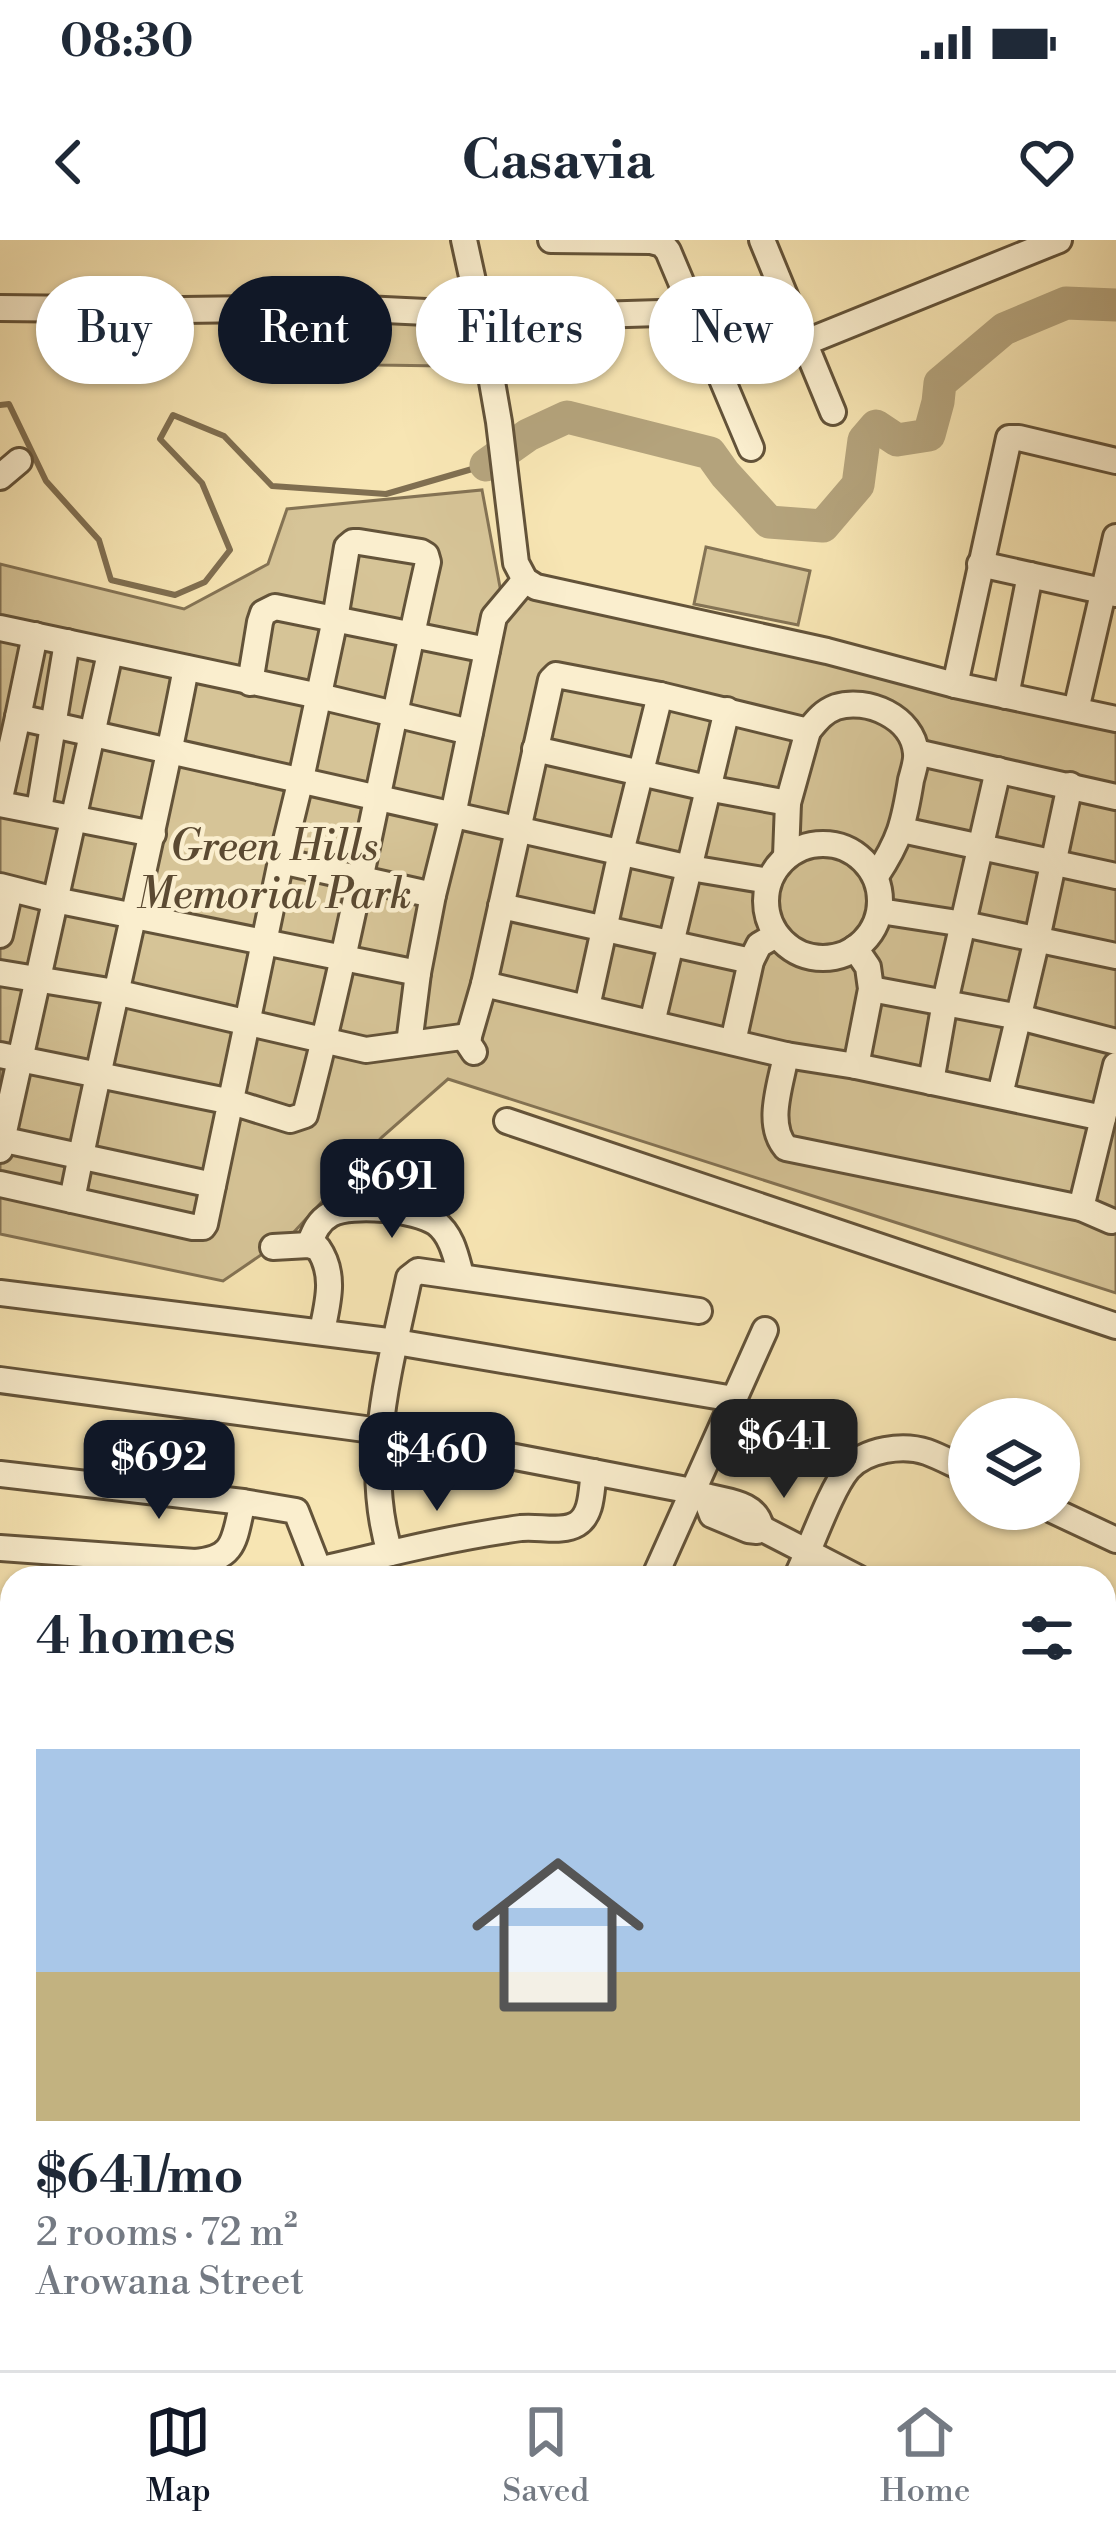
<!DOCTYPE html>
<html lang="en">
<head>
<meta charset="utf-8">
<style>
	body { margin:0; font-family:"Libre Bodoni",serif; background:#f2f2f3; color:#1f2937; height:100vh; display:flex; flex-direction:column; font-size:45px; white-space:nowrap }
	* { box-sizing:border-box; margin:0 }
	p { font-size:39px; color:#747a83 }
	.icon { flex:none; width:66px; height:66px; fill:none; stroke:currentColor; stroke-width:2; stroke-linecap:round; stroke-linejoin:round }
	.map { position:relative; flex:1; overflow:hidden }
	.drawer { position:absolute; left:0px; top:1326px; width:1116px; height:804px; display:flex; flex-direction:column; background:#fff; border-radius:36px 36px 0 0; box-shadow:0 3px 9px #0004 }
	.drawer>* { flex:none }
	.hud { position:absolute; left:36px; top:36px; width:1044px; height:108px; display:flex; gap:24px }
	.buttons { position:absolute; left:948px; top:1158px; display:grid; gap:24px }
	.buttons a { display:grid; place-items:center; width:132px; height:132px; border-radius:50%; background:#fff; box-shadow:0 3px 9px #0004; font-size:60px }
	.price { position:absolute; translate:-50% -102px; padding:0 27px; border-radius:24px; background:#111827; color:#fff; font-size:39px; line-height:78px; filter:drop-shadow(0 3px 6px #0008) }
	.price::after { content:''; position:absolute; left:50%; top:72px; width:36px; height:27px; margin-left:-18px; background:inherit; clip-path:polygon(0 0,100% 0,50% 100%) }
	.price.current { background:#222; color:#fff }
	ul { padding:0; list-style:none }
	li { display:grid; align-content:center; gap:24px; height:636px; padding:0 36px }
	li+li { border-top:3px solid #e0e1e3 }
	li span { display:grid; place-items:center; height:372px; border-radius:0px; color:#555 }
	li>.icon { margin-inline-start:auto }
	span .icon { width:216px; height:216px; fill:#fffc; stroke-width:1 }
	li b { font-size:51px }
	h2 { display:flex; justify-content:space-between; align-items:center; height:144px; padding:0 36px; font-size:51px }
	.pill { padding:0 42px; border-radius:54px; background:#fff; box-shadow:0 3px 9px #0004; font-size:42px; line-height:108px }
	.pill.current { background:#111827; color:#fff }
	.status { display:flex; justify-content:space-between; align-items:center; height:84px; padding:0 60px; background:#fff; direction:ltr }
	.status svg { height:33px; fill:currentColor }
	header { display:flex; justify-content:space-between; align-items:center; height:156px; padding:0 36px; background:#fff; font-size:54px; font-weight:800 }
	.tabs { display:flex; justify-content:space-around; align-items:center; height:168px; border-top:3px solid #e0e1e3; background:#fff; font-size:33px; color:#747a83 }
	.tabs a { display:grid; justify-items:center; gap:6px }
	.tabs .current { color:#111827 }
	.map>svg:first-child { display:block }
</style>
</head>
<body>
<div class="status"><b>08:30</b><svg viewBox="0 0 49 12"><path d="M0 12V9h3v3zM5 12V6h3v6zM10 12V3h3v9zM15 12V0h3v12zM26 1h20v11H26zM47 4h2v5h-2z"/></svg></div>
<header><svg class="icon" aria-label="back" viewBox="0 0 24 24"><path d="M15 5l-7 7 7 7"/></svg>Casavia<svg class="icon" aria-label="heart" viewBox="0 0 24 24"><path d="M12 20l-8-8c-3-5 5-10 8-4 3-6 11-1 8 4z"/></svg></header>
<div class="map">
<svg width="1116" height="2130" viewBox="0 0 1116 2130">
	<rect width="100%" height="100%" fill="#f7e5b3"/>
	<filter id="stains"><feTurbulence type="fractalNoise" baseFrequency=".00167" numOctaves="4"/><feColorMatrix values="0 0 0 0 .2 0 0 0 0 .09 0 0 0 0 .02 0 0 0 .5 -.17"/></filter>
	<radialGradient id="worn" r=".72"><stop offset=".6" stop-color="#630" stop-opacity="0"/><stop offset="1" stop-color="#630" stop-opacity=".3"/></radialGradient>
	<!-- green -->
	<g fill="#d6c497" stroke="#847354" stroke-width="3">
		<path d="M378 83 447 84 443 126 378 125Z"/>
		<path d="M482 250 500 347 1116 479V1053L448 839 382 897 293 993 223 1041 0 994V324L184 369 268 324 287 269Z"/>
		<path d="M706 307 810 331 798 385 694 364Z"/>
	</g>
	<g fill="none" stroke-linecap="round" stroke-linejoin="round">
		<!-- stream -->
		<path stroke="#806f51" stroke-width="6" d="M0 165 9 164 46 241 99 300 111 340 175 355 205 342 230 310 202 243 160 199 173 175 224 196 272 246 386 254 486 225"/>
		<!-- river -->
		<path stroke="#b4a37c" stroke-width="33" d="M486 225 528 195 567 177 710 213 725 234 769 282 823 286 858 245 864 200 876 186 897 200 929 195 938 162 940 143 1004 89 1066 63 1116 65"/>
		<!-- minor casing -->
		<g stroke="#635339" stroke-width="30">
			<g id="minor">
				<path d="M464 0 480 73 499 182 516 323 525 340 536 347 827 411 955 445 1116 479"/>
				<path d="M551 0 651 1 662 4 668 11 751 208"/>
				<path d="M762 0 833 172"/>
				<path d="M0 68 183 70 343 68 529 77 693 72"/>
				<path d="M804 103 1059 0"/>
				<path d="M0 237 19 221"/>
				<path d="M980 324 1116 354"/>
				<path d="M0 388 319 456 470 492"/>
				<path d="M250 443 260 382 263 373 275 367 487 410"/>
				<path d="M955 445 1009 198H1019L1116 221"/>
				<path d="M1006 456 1030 335"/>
				<path d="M1076 470 1116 297"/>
				<path d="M18 477 35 395"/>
				<path d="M535 509 707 548 788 563"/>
				<path d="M916 512 1116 557"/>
				<path d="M0 558 18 477 690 628 769 641"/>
				<path d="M0 564 153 594"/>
				<path d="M39 570 67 402"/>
				<path d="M902 590 1116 636"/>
				<circle cx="823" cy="661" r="57"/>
				<path d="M786 616 788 563 808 491"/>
				<path d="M281 621 433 655"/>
				<path d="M0 646 55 660 418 733"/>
				<path d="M501 666 751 721"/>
				<path d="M880 671 964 684 1116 716"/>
				<path d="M0 695 10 650"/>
				<path d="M855 708 868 727 871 749 856 826"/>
				<path d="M0 733 115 752 366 810 469 796"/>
				<path d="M484 744 786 815 856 826 1103 878"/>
				<path d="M871 749 1019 777 1116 802"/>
				<path d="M587 767 621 612 660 455"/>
				<path d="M652 783 727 470"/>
				<path d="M733 802 751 721 759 705 776 695"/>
				<path d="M409 804 418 733 433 655 453 575 494 377 525 340"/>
				<path d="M474 812 468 803 469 796 484 744 551 440 556 435 660 455 808 491C817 480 823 472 836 467 867 457 913 477 916 513 917 521 913 532 911 540 904 583 900 600 876 636"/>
				<path d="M0 815 232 862 290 880 305 875C353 692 386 506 428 322L426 315 421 312 359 302H353L347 307 335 379 301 539 281 621 205 984 203 987H193L0 944"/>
				<path d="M786 815C781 844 765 884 786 908L1081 968 1111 981"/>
				<path d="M931 842 945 762 998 530"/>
				<path d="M1000 855 1037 699 1070 545"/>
				<path d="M507 881 1116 1086"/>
				<path d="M0 899 213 945"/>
				<path d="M0 910 110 413"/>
				<path d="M72 960C107 782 152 606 186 428"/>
				<path d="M1081 968 1116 825"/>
				<path d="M309 1005C314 992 318 981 331 974 352 963 416 969 436 983 452 995 456 1017 461 1035"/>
				<path d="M273 1007 309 1005 318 1008C336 1034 328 1062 322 1091"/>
				<path d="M0 1053 396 1102 734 1159"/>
				<path d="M0 1140 380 1191 692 1251C714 1263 756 1257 761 1288"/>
				<path d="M0 1234 243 1262 296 1271 319 1330"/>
				<path d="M706 1259 712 1275 748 1290 757 1291 761 1288 858 1338"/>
				<path d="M1050 1269 1116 1300"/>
				<path d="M0 1308 195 1322C237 1319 234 1297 243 1262"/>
				<path d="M390 1313C362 1222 390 1128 409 1038L418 1031 699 1071"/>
				<path d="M310 1338 319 1330C386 1314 454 1297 521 1288 539 1286 562 1293 577 1284 593 1274 591 1249 594 1232"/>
				<path d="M654 1338 765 1090"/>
				<path d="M796 1338C810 1310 830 1250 848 1229 866 1209 903 1204 927 1212 941 1217 955 1225 969 1231"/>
				<path d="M0 1384H12"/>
				<path d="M0 1447H12"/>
				<path d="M1104 1455 1116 1461"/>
				<path d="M0 1511H12"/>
				<path d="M0 1586H12"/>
				<path d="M1104 1606 1116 1612"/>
				<path d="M0 1661 12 1662"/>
				<path d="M0 1735H12"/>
				<path d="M1104 1760 1116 1767"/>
				<path d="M0 1805H12"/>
				<path d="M1104 1917 1116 1921"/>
				<path d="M4 1992 5 1878"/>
				<path d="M1104 2020 1116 2027"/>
				<path d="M0 2066 12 2068"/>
				<path d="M1104 2082 1116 2070"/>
				<path d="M163 2118 176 2130"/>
				<path d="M266 2118 277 2130"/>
				<path d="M416 2118 467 2130"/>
				<path d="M747 2118 772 2130"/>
				<path d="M877 2118 902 2130"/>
				<path d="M1027 2118 1045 2127"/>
			</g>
		</g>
		<!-- minor -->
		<use href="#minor" stroke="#faeece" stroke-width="24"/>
	</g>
	<g text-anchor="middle" stroke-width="9" stroke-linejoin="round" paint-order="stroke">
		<!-- park labels -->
		<g font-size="42" font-style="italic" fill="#5b4a32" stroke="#faeece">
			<text x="274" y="620">Green Hills<tspan x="274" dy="48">Memorial Park</tspan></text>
		</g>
	</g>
	<rect width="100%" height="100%" filter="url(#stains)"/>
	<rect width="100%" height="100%" fill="url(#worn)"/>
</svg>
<div class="buttons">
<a><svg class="icon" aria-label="layers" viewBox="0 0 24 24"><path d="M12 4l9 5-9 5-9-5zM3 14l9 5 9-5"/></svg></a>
</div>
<b class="price" style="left:392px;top:1001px">$691</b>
<b class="price current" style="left:784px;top:1261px">$641</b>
<b class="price" style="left:437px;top:1274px">$460</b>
<b class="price" style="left:159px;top:1282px">$692</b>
<div class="hud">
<a class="pill">Buy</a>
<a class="pill current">Rent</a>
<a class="pill">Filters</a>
<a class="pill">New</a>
</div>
<section class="drawer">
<h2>4 homes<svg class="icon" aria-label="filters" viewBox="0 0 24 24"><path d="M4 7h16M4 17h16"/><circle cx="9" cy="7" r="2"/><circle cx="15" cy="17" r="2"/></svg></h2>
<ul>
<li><span style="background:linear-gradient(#a9c7e8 60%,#c2b280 0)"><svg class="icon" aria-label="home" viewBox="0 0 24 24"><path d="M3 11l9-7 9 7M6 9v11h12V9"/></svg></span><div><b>$641/mo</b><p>2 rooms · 72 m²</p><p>Arowana Street</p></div></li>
</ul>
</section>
</div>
<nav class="tabs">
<a class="current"><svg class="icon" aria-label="map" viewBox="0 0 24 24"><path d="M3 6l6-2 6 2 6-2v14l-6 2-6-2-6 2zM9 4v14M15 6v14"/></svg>Map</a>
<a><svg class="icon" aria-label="saved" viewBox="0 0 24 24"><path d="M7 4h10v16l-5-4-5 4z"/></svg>Saved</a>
<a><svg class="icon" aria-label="home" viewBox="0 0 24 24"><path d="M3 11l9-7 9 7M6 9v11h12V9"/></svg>Home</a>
</nav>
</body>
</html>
